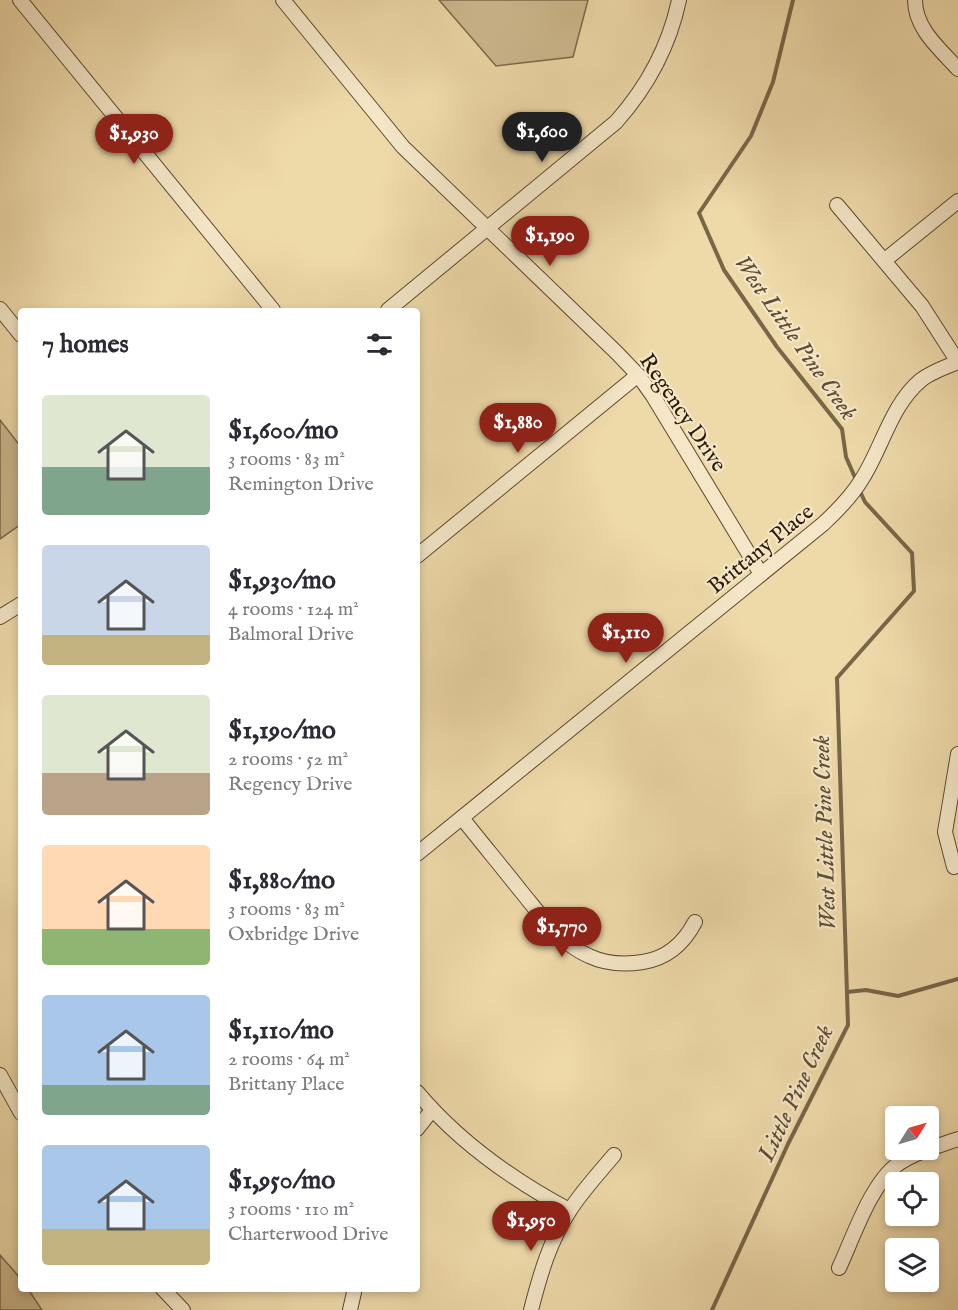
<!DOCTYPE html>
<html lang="en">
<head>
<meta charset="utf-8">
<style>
	body { margin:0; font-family:"IM FELL English",serif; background:#f7f7f7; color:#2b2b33; height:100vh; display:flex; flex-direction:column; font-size:22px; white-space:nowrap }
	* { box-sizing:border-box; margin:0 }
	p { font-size:20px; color:#7c7c81 }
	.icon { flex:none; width:33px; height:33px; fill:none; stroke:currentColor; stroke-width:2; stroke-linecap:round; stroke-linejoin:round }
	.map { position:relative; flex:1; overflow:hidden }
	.drawer { position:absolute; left:18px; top:308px; width:402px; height:984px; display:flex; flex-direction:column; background:#fff; border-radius:6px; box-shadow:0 3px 9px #0003 }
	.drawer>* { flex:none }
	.needle { width:39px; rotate:53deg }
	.tools { position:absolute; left:885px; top:1106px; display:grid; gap:12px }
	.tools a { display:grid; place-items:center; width:54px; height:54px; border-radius:6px; background:#fff; box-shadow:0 3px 9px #0003; font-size:30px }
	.price { position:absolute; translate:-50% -51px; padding:0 14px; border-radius:21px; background:#8f2418; color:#fff; font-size:20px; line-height:39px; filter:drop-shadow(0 2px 3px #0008) }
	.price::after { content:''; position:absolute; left:50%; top:36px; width:18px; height:14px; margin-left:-9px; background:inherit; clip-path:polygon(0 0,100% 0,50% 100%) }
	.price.active { background:#222; color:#fff }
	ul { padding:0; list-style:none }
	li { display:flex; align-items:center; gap:18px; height:150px; padding:0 24px }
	li span { display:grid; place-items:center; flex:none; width:168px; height:120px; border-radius:6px; color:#555 }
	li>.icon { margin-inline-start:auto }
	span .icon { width:72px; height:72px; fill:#fffc; stroke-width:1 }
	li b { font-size:26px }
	h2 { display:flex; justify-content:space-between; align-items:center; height:72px; padding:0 24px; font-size:26px }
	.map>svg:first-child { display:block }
</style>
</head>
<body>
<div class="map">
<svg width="958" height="1310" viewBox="0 0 958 1310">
	<rect width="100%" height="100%" fill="#eed9a9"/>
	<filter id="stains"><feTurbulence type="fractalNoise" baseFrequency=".00333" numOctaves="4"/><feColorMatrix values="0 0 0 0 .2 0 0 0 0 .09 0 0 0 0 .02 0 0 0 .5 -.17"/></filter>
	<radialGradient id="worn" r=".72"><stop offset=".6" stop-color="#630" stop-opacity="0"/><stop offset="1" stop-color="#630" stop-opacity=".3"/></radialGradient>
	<!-- green -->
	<g fill="#cdb98e" stroke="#7c6a4c" stroke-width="1.5">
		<path d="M439 0H588L573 57 496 66Z"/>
		<path d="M0 420 21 447V524L0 539Z"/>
		<path d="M0 1255 21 1279V1288L28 1289 42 1310H0Z"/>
	</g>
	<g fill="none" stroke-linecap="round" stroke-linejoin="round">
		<!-- stream -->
		<g stroke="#786649" stroke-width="4">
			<path d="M793 0 773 82 751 136 699 213 724 270 777 347 842 429 846 457 857 482"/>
			<path d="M847 992 866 990 898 996 958 979"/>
			<path d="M712 1310 788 1144 848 1025 837 678 914 591 912 553 865 502 859 489"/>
		</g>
		<!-- minor casing -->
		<g stroke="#5c4a31" stroke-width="16">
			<g id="minor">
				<path d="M20 0 273 310"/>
				<path d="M283 0 403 147 617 353 638 375 653 396 761 574"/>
				<path d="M915 0C915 29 940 49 958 69"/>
				<path d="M837 205 922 306 958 362"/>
				<path d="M885 260 958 201"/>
				<path d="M0 309 21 335"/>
				<path d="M388 310 616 122C648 86 669 47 679 0"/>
				<path d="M417 556 638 375"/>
				<path d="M0 617 21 604"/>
				<path d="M462 818C481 842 501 866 520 890 540 914 559 943 589 956 606 964 624 965 643 962 668 958 684 943 695 922"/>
				<path d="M417 854 823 524C837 511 852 496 862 479 882 448 891 405 921 380 931 372 945 367 958 362"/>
				<path d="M954 867 945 832 958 754"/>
				<path d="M0 1075 21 1113"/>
				<path d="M417 1092C458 1141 513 1180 569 1210"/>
				<path d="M417 1129 432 1110"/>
				<path d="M839 1268C853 1238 871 1183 898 1164 916 1152 938 1146 958 1139"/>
				<path d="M162 1288 183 1310"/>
				<path d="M350 1310 355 1288"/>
				<path d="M531 1310C540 1275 550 1240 570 1210 583 1190 599 1173 614 1155"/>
			</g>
		</g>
		<!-- minor -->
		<use href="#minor" stroke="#f4e6c7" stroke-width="14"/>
	</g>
	<g text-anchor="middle" stroke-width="4.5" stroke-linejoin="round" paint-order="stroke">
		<!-- street labels -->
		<g font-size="22" fill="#2b1b09" stroke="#f4e6c7">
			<text transform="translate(684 412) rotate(56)" y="8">Regency Drive</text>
			<text transform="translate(760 548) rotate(-39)" y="8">Brittany Place</text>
		</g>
		<!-- water labels -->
		<g font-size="24" font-style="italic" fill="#5f4d33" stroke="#f4e6c7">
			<text transform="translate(796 337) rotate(55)" y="8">West Little Pine Creek</text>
			<text transform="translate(824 833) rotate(-92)" y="8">West Little Pine Creek</text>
			<text transform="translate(795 1093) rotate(-65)" y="8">Little Pine Creek</text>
		</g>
	</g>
	<rect width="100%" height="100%" filter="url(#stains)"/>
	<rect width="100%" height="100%" fill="url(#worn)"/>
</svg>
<div class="tools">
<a><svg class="needle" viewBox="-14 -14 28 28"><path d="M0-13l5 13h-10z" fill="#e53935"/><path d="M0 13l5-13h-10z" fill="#7c7c81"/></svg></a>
<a><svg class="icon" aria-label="locate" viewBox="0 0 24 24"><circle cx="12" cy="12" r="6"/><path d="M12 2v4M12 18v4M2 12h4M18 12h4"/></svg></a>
<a><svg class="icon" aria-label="layers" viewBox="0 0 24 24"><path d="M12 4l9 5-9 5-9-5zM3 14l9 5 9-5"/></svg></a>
</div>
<b class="price active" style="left:542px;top:163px">$1,600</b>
<b class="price" style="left:134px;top:165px">$1,930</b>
<b class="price" style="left:550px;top:267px">$1,190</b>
<b class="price" style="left:518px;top:454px">$1,880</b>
<b class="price" style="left:626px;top:664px">$1,110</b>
<b class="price" style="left:562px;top:958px">$1,770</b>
<b class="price" style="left:531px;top:1252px">$1,950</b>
<section class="drawer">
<h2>7 homes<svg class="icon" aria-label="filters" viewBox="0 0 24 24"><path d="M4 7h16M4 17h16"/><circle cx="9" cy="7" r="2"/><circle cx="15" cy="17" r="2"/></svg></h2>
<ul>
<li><span style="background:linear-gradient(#dfe7d0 60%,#7fa58c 0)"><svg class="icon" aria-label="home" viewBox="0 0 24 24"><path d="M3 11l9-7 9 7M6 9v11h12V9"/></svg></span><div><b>$1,600/mo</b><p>3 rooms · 83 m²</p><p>Remington Drive</p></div></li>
<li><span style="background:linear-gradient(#c9d6e8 75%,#c2b280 0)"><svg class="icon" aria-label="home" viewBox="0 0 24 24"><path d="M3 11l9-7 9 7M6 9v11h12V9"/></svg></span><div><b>$1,930/mo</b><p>4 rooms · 124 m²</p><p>Balmoral Drive</p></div></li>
<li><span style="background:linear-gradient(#dfe7d0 65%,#b9a48a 0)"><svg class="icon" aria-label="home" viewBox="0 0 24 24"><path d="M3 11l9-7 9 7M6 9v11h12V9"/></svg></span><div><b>$1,190/mo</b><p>2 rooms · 52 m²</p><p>Regency Drive</p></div></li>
<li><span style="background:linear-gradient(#ffd9b3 70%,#8fb573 0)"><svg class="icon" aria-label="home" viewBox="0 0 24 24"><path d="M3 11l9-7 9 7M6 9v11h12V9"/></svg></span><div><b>$1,880/mo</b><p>3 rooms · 83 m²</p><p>Oxbridge Drive</p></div></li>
<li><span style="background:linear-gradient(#a9c7e8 75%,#7fa58c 0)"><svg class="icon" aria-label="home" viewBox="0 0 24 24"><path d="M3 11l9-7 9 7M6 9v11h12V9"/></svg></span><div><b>$1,110/mo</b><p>2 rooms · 64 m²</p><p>Brittany Place</p></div></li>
<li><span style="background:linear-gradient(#a9c7e8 70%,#c2b280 0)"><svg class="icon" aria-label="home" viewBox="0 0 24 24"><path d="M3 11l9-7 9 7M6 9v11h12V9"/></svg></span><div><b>$1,950/mo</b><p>3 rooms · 110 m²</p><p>Charterwood Drive</p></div></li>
</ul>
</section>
</div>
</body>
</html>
